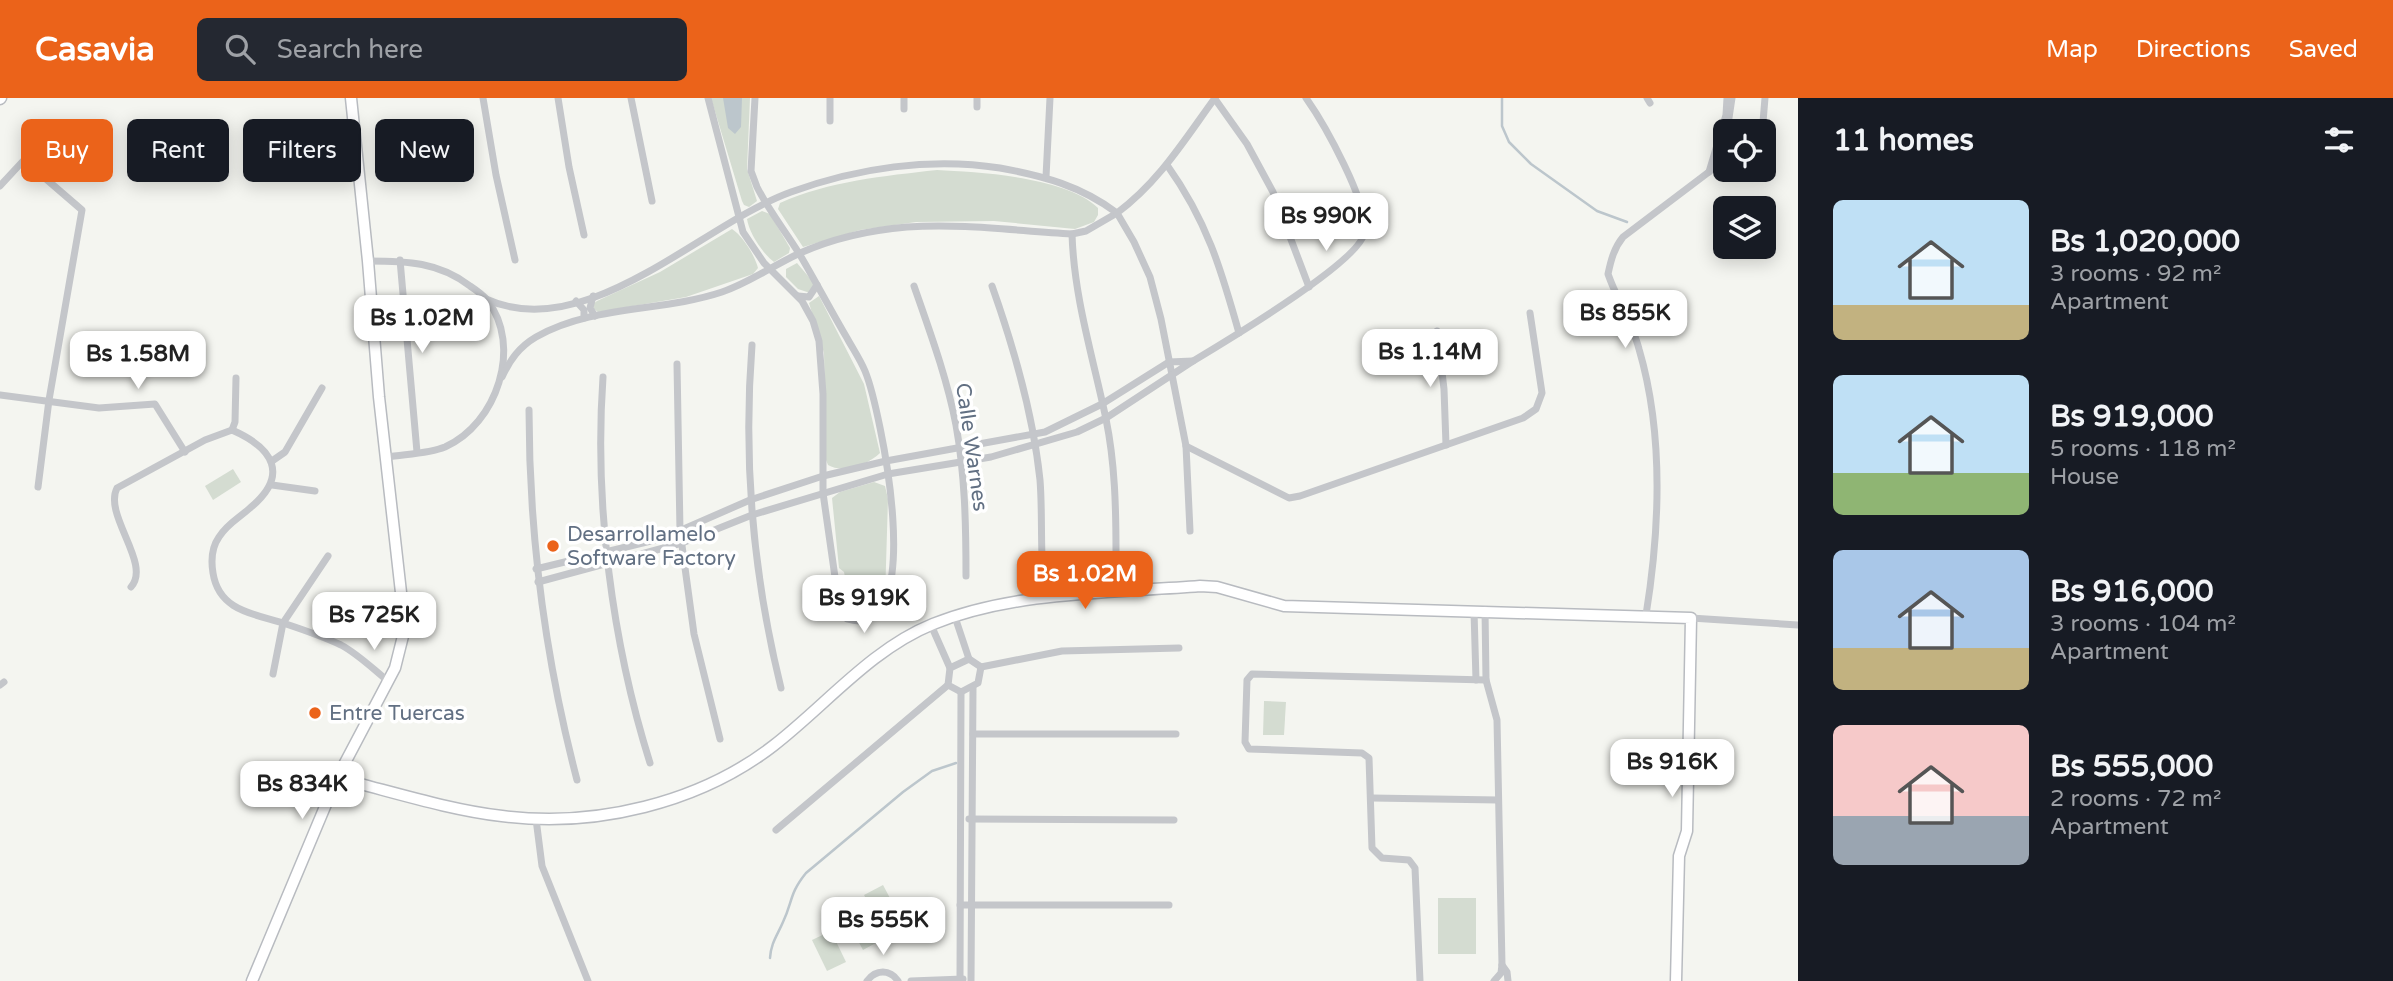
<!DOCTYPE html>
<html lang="en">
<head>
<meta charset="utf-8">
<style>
	body { margin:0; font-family:"Varela Round",sans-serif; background:#242831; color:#f1f3f6; height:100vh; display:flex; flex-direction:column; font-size:26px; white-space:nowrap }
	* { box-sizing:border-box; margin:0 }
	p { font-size:23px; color:#9ea1a6 }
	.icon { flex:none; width:38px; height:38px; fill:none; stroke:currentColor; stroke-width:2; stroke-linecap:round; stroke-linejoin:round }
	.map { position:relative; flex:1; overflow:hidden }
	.drawer { display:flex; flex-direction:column; background:#171b24; width:595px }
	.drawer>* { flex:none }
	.banner { position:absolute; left:21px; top:21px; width:665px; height:63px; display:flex; gap:14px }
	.controls { position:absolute; left:1713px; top:21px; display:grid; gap:14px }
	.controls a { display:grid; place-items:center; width:63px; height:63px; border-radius:10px; background:#171b24; box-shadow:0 4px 18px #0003; font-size:35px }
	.price { position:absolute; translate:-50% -60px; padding:0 16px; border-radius:14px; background:#fff; color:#222; font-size:23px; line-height:46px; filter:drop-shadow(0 2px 4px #0008) }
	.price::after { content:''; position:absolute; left:50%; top:42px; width:21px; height:16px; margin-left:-10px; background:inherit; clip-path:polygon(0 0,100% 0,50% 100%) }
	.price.current { background:#eb631a; color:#fff }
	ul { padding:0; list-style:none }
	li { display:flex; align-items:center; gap:21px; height:175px; padding:0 35px }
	li span { display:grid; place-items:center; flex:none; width:196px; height:140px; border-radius:10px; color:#555 }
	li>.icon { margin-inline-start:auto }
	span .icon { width:84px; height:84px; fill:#fffc; stroke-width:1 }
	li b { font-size:30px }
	h2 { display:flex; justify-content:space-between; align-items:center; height:84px; padding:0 35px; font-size:30px }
	.chip { padding:0 24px; border-radius:10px; background:#171b24; box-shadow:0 4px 18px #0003; font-size:24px; line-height:63px }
	.chip.current { background:#eb631a; color:#fff }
	header { display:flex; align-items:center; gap:42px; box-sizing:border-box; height:98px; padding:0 35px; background:#eb631a; color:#fff }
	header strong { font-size:33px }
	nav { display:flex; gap:38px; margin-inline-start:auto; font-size:24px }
	.search { width:490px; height:63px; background:#242831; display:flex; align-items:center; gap:18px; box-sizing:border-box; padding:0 24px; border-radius:10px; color:#9ea1a6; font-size:26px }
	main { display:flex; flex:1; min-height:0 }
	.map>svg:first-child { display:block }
</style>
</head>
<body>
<header>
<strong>Casavia</strong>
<div class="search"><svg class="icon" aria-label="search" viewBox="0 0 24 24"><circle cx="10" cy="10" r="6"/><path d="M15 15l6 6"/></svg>Search here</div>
<nav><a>Map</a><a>Directions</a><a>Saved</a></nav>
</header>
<main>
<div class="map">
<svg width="1798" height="883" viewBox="0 0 1798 883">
	<rect width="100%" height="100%" fill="#f4f5f0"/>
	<!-- green -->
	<g fill="#d4dcd1">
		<path d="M711 0H750L747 71 757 103 749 109 744 107 742 103Z"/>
		<path d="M937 72C980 74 1067 79 1098 110V117L1094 124 1075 131 994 123 916 124 860 132 803 149 778 111 780 105C829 83 884 78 937 72Z"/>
		<path d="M762 113 770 116 790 150 789 155 774 164C763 156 749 135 747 121Z"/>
		<path d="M732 131C743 138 755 158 758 170L753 176 686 199 598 214 594 211 593 206 597 203 660 174Z"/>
		<path d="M797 165 814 185 815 188 810 195 798 191 786 179V171Z"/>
		<path d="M819 198 864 286 880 355C869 366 843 376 828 367L826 362 824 255 809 205Z"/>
		<path d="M233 371 241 384 213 402 205 388Z"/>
		<path d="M874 384 885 388 888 401 885 500 870 516 853 518 845 510 849 500 844 474 839 470 832 400 840 394Z"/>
		<path d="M1264 603 1286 604 1284 637H1263Z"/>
		<path d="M883 787 900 819 881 829 864 797Z"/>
		<rect x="1438" y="800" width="38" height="56"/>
		<path d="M863 802 883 841 863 852 842 813Z"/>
		<path d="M831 833 846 864 827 873 812 842Z"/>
	</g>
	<!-- water -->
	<path fill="#bcc6cc" d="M723 0H742L741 29 735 36 728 30Z"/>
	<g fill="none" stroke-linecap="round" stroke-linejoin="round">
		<!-- stream -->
		<g stroke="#bcc6cc" stroke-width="2.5">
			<path d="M1502 0V28L1509 44 1531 66 1597 113 1627 124"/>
			<path d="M770 860C771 845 777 838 783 824 793 803 789 796 806 775L903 694 932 673 956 665"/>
		</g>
		<!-- secondary casing -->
		<g stroke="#b8bbc0" stroke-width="13">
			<g id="secondary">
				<path d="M0 1 1 0"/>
				<path d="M337 680C390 693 449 712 502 718 595 730 699 705 773 648 825 608 871 551 933 526 1015 493 1113 495 1200 488L1217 489 1284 508 1691 520 1687 733 1679 758 1676 883"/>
				<path d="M252 883 337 680 395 570 405 530 379 299 368 163 351 0"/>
			</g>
		</g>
		<!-- street -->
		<g stroke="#c4c6ca" stroke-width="7">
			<path d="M483 0 496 77 515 162"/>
			<path d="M558 0 569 69 584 137"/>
			<path d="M631 0 652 103"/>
			<path d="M708 0 743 134 764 165 802 203 813 223 819 243 823 296V395L839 507 847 521C930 546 880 309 865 273 860 261 853 251 847 240 831 213 816 184 800 157 786 134 769 113 757 89L751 73 755 0"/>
			<path d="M904 0V11"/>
			<path d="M977 0V9"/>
			<path d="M1647 0 1650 5"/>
			<path d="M1215 1 1247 46 1273 94 1309 189"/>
			<path d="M830 23V0"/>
			<path d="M1727 33 1732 0"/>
			<path d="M1758 33 1763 24 1765 0"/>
			<path d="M1721 65 1719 54 1726 37"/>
			<path d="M1167 67C1207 123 1221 171 1239 235"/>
			<path d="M1709 74 1726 17 1727 0"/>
			<path d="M1046 79 1050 0"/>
			<path d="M0 88 24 62 82 112 49 302 38 389"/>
			<path d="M1072 136C1074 200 1093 259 1106 321 1115 365 1116 410 1116 455"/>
			<path d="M400 162 417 354"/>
			<path d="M368 163C407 163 439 164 470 188 476 192 483 197 487 202 523 248 497 326 445 349 428 356 405 356 387 359"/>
			<path d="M914 188C930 234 947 280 956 327 965 377 966 427 966 478"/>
			<path d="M992 188C1014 250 1033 315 1040 382 1042 407 1041 432 1042 458"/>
			<path d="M593 198 590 210 595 218"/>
			<path d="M798 198 809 199 817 187"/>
			<path d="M486 201C587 247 702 126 791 94 857 70 930 59 1000 70 1044 78 1081 88 1117 115L1086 133 1072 136C1017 133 962 125 907 129 871 132 831 141 798 156 772 168 749 185 722 194 662 214 592 207 536 239 519 249 510 262 502 279"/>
			<path d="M576 203 584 212V220"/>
			<path d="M1437 233 1444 291 1446 347"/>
			<path d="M752 247C743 362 753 477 781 590"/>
			<path d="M1193 263C1223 245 1357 165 1364 136 1371 108 1323 24 1306 0"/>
			<path d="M677 266 680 433 694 536 720 641"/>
			<path d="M603 279C594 406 612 544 650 665"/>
			<path d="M0 297 99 310 155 306 185 354"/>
			<path d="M529 312C529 438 545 560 577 682"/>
			<path d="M232 332 235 324 236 280"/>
			<path d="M1186 348 1289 400 1300 398 1523 320 1536 311 1542 295 1530 215"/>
			<path d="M272 363 285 354 322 290"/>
			<path d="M272 387 315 393"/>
			<path d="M1190 433 1186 348 1161 221 1150 179 1134 144 1117 115C1159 84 1185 41 1215 0"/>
			<path d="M536 471 663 440 750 402 823 378 886 363 1045 334 1102 306 1169 264 1193 263 1106 320 1077 334 991 359 888 376 752 417 682 445 538 484"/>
			<path d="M131 489C152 466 103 417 117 390L205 342 232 332C273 350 290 377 250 410 239 420 227 426 219 439 212 449 211 463 213 475 219 514 256 516 286 526 304 532 324 539 341 547 358 556 373 571 388 583"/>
			<path d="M1485 512 1486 582 1497 622 1502 867 1501 875 1494 883"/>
			<path d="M1474 513 1476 582"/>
			<path d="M1646 517C1660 430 1664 336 1639 251 1632 224 1617 202 1608 176 1611 162 1614 150 1623 139L1726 61"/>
			<path d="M955 519 969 561"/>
			<path d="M1691 520 1798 527"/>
			<path d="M931 527 950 570"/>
			<path d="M969 561 981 569 978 585 961 594 948 587 950 570Z"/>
			<path d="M981 569 1062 553 1179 550"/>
			<path d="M273 576 283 525 328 458"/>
			<path d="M0 587 4 584"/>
			<path d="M973 636H1176"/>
			<path d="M1372 700 1498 702"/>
			<path d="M536 721 542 768 588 883"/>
			<path d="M969 721 1174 722"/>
			<path d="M776 732 948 587"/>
			<path d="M960 807H1169"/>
			<path d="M1502 867 1507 874 1508 883"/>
			<path d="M867 883C876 871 890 871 898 883"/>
			<path d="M911 883 963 881"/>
			<path d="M960 883 961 594"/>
			<path d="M971 883 973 590"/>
			<path d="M1420 883 1415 770 1409 762 1382 760 1372 750 1369 660 1362 655 1249 651 1245 644 1247 582 1252 576 1486 582"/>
		</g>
		<!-- secondary -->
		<use href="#secondary" stroke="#fff" stroke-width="10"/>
	</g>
	<!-- markers -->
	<g fill="#eb631a" stroke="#fff" stroke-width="2.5">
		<circle cx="553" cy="448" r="7"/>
		<circle cx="315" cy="615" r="7"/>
	</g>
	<g text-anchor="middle" stroke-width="7" stroke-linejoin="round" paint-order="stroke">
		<!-- street labels -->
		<g font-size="21" fill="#627083" stroke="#fff">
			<text transform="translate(972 349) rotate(82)" y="7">Calle Warnes</text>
		</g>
		<!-- poi labels -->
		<g font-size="21" fill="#627083" stroke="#fff" text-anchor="start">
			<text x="567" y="443">Desarrollamelo<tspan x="567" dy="24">Software Factory</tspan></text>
			<text x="329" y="622">Entre Tuercas</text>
		</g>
	</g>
</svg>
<div class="controls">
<a><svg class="icon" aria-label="locate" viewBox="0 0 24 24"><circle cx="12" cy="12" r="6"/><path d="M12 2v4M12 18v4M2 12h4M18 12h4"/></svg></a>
<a><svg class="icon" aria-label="layers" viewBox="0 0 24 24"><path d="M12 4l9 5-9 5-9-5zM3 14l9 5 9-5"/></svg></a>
</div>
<b class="price" style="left:1326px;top:155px">Bs 990K</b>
<b class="price" style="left:1625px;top:252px">Bs 855K</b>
<b class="price" style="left:422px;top:257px">Bs 1.02M</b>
<b class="price" style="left:1430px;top:291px">Bs 1.14M</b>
<b class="price" style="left:138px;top:293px">Bs 1.58M</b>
<b class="price current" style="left:1085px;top:513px">Bs 1.02M</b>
<b class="price" style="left:864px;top:537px">Bs 919K</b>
<b class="price" style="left:374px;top:554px">Bs 725K</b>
<b class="price" style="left:1672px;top:701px">Bs 916K</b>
<b class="price" style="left:302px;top:723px">Bs 834K</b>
<b class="price" style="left:883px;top:859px">Bs 555K</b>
<div class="banner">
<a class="chip current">Buy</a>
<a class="chip">Rent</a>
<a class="chip">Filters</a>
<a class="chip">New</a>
</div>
</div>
<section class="drawer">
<h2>11 homes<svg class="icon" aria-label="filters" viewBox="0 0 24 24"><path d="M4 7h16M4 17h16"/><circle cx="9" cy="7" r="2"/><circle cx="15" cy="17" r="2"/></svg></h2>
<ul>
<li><span style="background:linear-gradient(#bfe0f5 75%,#c2b280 0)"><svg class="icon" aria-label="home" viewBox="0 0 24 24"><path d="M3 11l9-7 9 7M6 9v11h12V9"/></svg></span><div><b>Bs 1,020,000</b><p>3 rooms · 92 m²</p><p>Apartment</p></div></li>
<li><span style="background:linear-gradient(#bfe0f5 70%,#8fb573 0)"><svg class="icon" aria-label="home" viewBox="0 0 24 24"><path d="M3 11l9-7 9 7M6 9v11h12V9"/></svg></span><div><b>Bs 919,000</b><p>5 rooms · 118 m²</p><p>House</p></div></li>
<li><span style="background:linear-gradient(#a9c7e8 70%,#c2b280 0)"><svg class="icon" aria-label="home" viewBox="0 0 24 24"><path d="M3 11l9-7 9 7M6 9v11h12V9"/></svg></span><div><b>Bs 916,000</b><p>3 rooms · 104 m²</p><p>Apartment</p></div></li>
<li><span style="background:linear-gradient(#f6c9c9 65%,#9aa5b1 0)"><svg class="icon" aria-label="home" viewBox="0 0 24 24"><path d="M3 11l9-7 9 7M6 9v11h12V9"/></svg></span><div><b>Bs 555,000</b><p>2 rooms · 72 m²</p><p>Apartment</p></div></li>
</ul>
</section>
</main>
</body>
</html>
